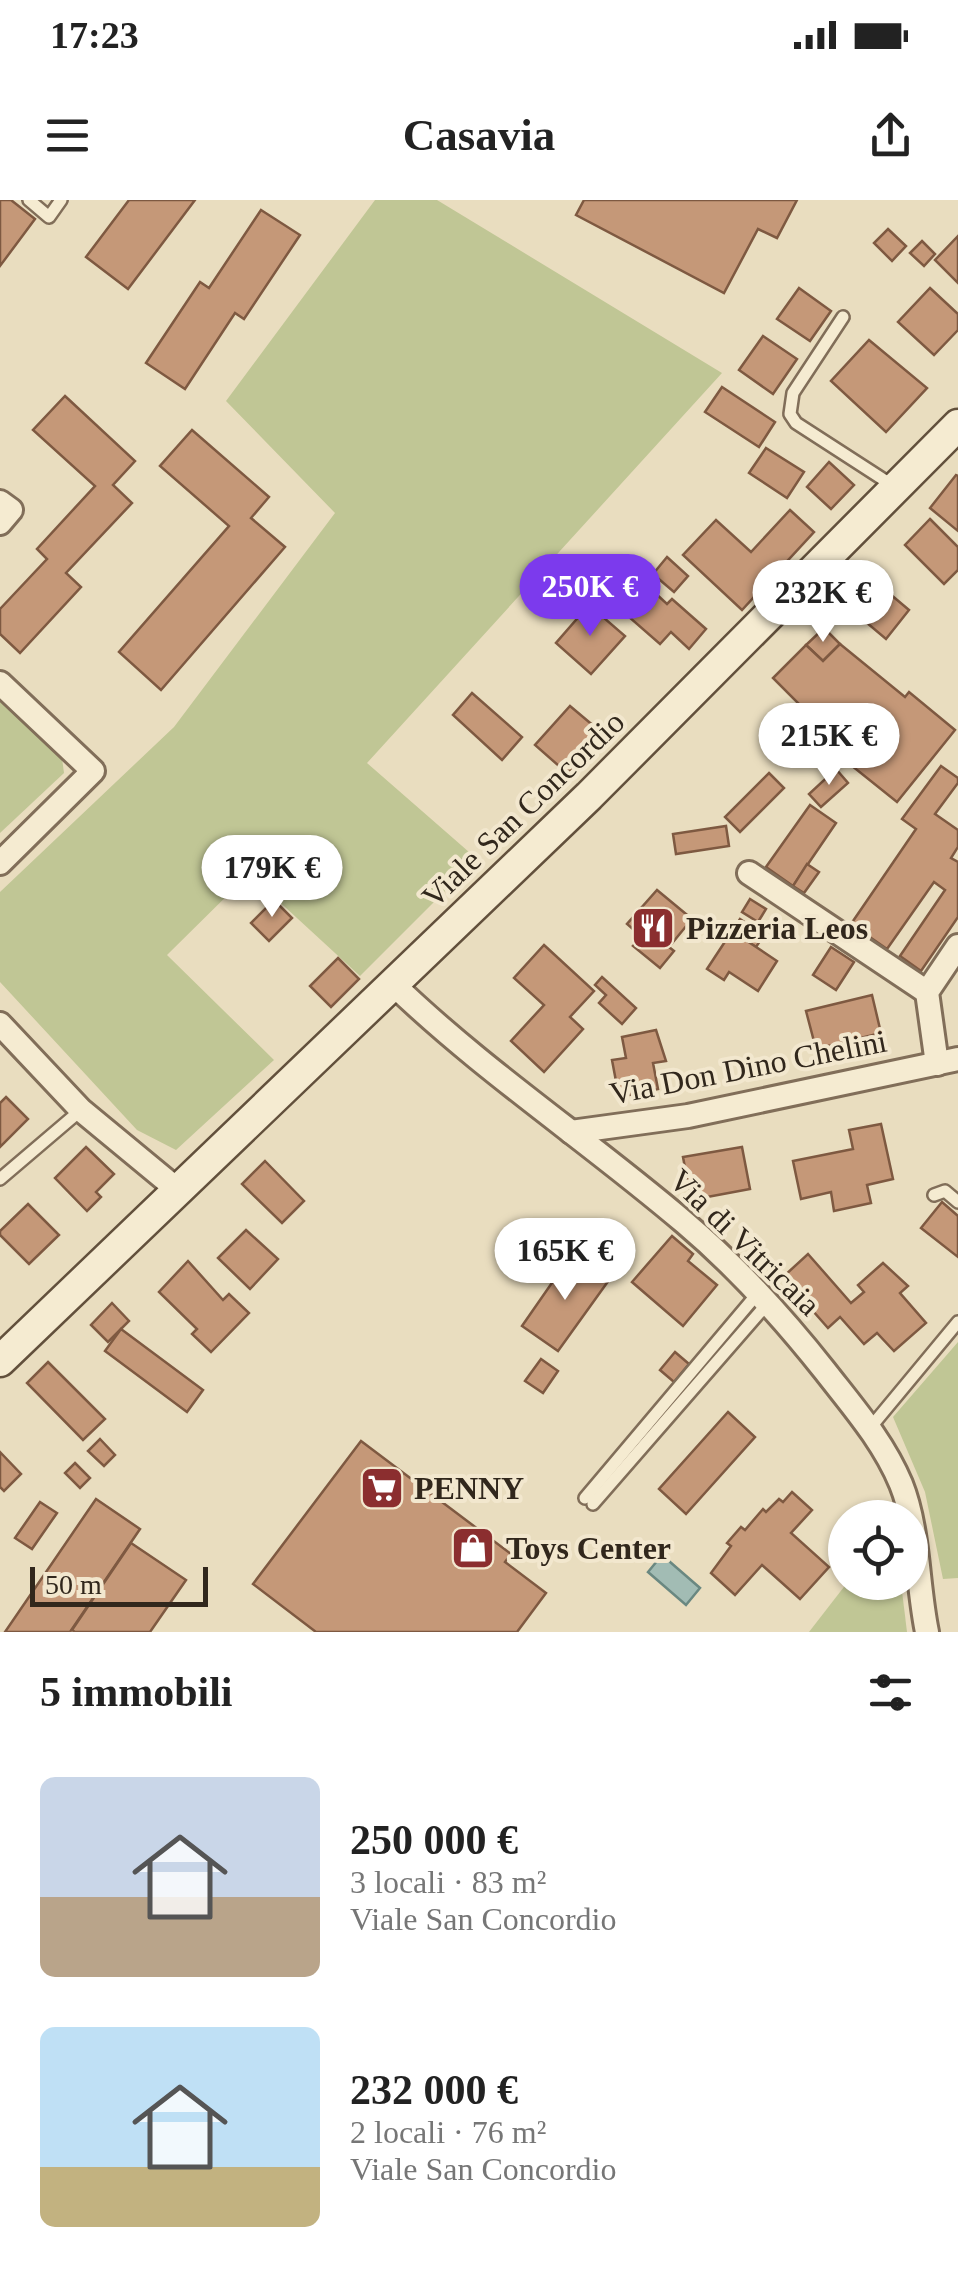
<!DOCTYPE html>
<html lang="it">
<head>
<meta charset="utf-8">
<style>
	body { margin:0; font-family:"Times New Roman",serif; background:#f2f2f2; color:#222; height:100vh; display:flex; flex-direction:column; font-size:38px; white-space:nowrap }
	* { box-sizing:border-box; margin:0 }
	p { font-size:32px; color:#767676 }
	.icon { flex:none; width:55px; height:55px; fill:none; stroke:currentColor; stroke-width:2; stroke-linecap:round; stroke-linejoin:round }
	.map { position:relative; height:1432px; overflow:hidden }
	.panel { display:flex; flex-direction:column; background:#fff; flex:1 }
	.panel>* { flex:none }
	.buttons { position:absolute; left:828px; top:1300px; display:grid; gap:20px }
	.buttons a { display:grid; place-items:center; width:100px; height:100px; border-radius:50%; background:#fff; box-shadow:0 2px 8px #0004; font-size:50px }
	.scale { position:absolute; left:30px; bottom:25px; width:178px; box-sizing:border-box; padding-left:10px; border:5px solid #31271c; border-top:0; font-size:28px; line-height:35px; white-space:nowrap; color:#31271c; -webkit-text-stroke:8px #f2e7ce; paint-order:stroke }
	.price { position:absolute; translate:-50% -85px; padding:0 22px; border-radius:35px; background:#fff; color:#222; font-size:32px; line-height:65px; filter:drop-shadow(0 2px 5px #0008) }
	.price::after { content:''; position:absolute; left:50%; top:60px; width:30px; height:22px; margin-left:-15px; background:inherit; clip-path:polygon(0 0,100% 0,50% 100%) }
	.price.current { background:#7c3aed; color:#fff }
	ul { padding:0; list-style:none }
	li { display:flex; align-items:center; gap:30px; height:250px; padding:0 40px }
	li span { display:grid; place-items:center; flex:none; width:280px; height:200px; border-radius:15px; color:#555 }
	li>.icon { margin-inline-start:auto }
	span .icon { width:120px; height:120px; fill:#fffc; stroke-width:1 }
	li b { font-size:42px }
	h2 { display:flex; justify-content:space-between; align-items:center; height:120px; padding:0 40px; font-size:42px }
	.status { display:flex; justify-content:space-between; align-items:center; height:70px; padding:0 50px; background:#fff; direction:ltr }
	.status svg { height:28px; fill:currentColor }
	header { display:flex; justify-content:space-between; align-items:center; height:130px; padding:0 40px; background:#fff; font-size:45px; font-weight:600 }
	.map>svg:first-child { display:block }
</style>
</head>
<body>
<div class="status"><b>17:23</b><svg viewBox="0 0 49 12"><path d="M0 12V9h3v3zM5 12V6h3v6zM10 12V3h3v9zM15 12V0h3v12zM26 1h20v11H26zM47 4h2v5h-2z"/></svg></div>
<header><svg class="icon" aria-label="menu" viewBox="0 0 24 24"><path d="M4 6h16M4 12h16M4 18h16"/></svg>Casavia<svg class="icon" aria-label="share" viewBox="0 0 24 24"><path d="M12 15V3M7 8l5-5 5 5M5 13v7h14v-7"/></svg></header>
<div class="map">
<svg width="958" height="1432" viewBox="0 0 958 1432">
	<rect width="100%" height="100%" fill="#e9ddbf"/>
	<!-- green -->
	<g fill="#c0c695">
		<path d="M375 0H437L722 173 367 563 477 659 360 776 249 674 167 755 274 860 176 950 137 930 0 782V692L174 527 335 313 226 201Z"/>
		<path d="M0 500 61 551 64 573 0 633Z"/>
		<path d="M958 1142V1378L943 1379 925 1292 893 1217Z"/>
		<path d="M847 1383H901L907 1432H809Z"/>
	</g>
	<!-- water -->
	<path fill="#a2bcb4" stroke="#6a8881" stroke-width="2.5" d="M662 1355 700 1388 686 1405 648 1372Z"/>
	<!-- building -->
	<g fill="#c59878" stroke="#7e5941" stroke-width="2.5">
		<path d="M0 0H11L35 19 0 66Z"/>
		<path d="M129 0H195L128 89 86 57Z"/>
		<path d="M584 0H797L777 38 758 29 724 93 576 15Z"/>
		<path d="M261 10 300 35 244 119 235 113 185 189 146 163 200 82 209 88Z"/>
		<path d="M888 29 906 46 892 61 874 43Z"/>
		<path d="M958 36V83L935 60Z"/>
		<path d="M922 41 935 54 924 66 910 53Z"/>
		<path d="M799 88 831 111 810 141 777 119Z"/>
		<path d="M930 88 958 114V130L934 155 898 122Z"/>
		<path d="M763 136 797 159 773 194 739 170Z"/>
		<path d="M869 140 927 188 886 232 831 181Z"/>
		<path d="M722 187 775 222 759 247 705 212Z"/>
		<path d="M65 196 135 261 113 285 132 303 66 373 81 387 20 453 0 434V409L47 359 37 349 95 286 33 230Z"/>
		<path d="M192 230 269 297 251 318 285 347 161 490 119 452 229 326 160 266Z"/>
		<path d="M766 248 804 272 787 298 749 273Z"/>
		<path d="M829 262 854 285 831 309 807 287Z"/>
		<path d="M956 275 958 276V331L930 308Z"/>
		<path d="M790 310 814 332 742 410 683 355 716 320 751 352Z"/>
		<path d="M930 319 958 347V370L944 384 905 345Z"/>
		<path d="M667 357 688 376 674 392 653 374Z"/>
		<path d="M858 367 909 410 886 439 834 395Z"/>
		<path d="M653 391 667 404 672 399 706 429 689 449 671 432 660 444 629 417Z"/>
		<path d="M589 405 625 436 591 474 556 443Z"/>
		<path d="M824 428 840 444 823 461 806 445Z"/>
		<path d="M840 444 905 497 909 492 955 530 897 602 806 529 814 519 773 478 806 445 823 461Z"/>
		<path d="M472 493 522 537 502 560 453 515Z"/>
		<path d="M570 506 602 533 567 573 535 545Z"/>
		<path d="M941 566 958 578V583L935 614 958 630V647L951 658 958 662V717L921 771 900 756 945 690 934 682 887 749 851 724 916 629 902 619Z"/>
		<path d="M836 569 848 583 821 607 809 594Z"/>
		<path d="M769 573 784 588 740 632 725 617Z"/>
		<path d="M810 605 836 623 793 686 766 667Z"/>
		<path d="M726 626 729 646 676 654 673 634Z"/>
		<path d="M807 664 819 672 804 693 793 686Z"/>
		<path d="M657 690 692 719 669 747 674 751 660 768 633 746 642 737 627 724Z"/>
		<path d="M750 699 766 709 758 722 742 712Z"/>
		<path d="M274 700 292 718 269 741 251 723Z"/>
		<path d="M740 719 764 735 756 747 732 731Z"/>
		<path d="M732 731 777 761 758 791 729 772 724 780 707 769Z"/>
		<path d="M544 745 594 791 570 817 583 829 544 872 511 841 544 805 514 778Z"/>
		<path d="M831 747 854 762 836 790 813 775Z"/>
		<path d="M338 758 359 779 331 807 310 786Z"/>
		<path d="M602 777 636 808 622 824 599 803 606 795 595 785Z"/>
		<path d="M872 795 881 833 816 849 806 811Z"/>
		<path d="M656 830 666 861 653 863 658 889 619 897 612 860 626 858 622 837Z"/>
		<path d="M6 897 28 919 0 947V903Z"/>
		<path d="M881 924 893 979 867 985 871 1003 834 1011 831 992 801 999 793 961 853 949 849 930Z"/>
		<path d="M86 947 114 974 96 992 101 997 87 1011 55 978Z"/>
		<path d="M742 947 750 989 691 1000 683 957Z"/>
		<path d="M265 961 304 1001 282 1023 242 984Z"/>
		<path d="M942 1002 958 1016V1057L921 1028Z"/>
		<path d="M28 1004 59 1035 29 1064 0 1035V1031Z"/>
		<path d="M246 1030 278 1059 250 1089 218 1058Z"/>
		<path d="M672 1036 693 1054 688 1061 717 1085 683 1126 632 1082Z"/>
		<path d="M572 1054 609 1080 558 1151 522 1126Z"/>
		<path d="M808 1054 851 1103 864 1092 858 1085 883 1063 908 1086 900 1093 926 1123 894 1151 877 1133 864 1144 840 1117 828 1128 783 1077Z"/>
		<path d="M188 1061 223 1100 229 1094 249 1113 211 1152 192 1134 197 1129 159 1092Z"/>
		<path d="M112 1103 129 1121 108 1142 91 1125Z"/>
		<path d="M121 1129 203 1190 187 1212 105 1151Z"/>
		<path d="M675 1152 689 1164 674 1182 660 1170Z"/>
		<path d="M541 1159 558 1171 543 1193 525 1181Z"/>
		<path d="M48 1162 105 1219 83 1240 27 1183Z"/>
		<path d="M728 1212 755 1237 686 1314 659 1289Z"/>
		<path d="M100 1239 115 1255 104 1266 88 1251Z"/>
		<path d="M361 1241 511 1354 505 1362 546 1393 517 1432H316L253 1384Z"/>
		<path d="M0 1252 21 1274 4 1291 0 1287Z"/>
		<path d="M75 1263 90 1278 80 1288 65 1273Z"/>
		<path d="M792 1292 812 1310 791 1333 829 1367 800 1399 762 1365 735 1395 711 1373 731 1346 727 1343 741 1327 745 1330 763 1309 766 1312 779 1299 783 1302Z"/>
		<path d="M96 1299 140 1329 70 1432H5Z"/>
		<path d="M40 1302 57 1313 32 1349 15 1338Z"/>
		<path d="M131 1343 186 1380 150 1432H75L72 1430Z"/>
	</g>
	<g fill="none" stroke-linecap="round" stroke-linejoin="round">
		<!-- lane casing -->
		<g stroke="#816e59" stroke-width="16">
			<g id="lane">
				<path d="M29 0 49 17 61 0"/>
				<path d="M843 117 793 193 790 214 796 223 895 287"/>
				<path d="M0 979 81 910"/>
				<path d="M934 995 945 991 958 1002"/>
				<path d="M870 1228 958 1122"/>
				<path d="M585 1298 758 1093"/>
				<path d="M593 1304 767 1104"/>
			</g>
		</g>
		<!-- street casing -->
		<g stroke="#816e59" stroke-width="28">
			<g id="street">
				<path d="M0 302 11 310 0 323"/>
				<path d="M0 483 93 571 0 663"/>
				<path d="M749 673 927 792"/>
				<path d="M392 783C483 871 589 941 685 1023 737 1067 783 1118 825 1171 853 1207 883 1241 901 1284 919 1329 917 1384 927 1432"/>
				<path d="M0 824 81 910 179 991"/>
				<path d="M937 864 927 792 958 746"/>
				<path d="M571 932 688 916 958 859"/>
			</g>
		</g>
		<!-- secondary casing -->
		<g stroke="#62503c" stroke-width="35">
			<path id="secondary" d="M0 1161 589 596 958 225"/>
		</g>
		<!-- lane -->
		<use href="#lane" stroke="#f5ebd1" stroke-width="11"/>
		<!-- street -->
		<use href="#street" stroke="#f5ebd1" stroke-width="22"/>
		<!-- secondary -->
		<use href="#secondary" stroke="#f5ebd1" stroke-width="30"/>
	</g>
	<!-- icons -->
	<defs>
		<g id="restaurant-square" transform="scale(2.25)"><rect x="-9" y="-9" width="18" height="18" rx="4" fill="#8b2e2f" stroke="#f2e7ce"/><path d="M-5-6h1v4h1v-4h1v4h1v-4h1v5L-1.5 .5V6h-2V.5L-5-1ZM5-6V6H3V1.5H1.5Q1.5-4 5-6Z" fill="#fff"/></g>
		<g id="supermarket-square" transform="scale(2.25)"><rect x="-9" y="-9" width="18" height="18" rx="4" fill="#8b2e2f" stroke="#f2e7ce"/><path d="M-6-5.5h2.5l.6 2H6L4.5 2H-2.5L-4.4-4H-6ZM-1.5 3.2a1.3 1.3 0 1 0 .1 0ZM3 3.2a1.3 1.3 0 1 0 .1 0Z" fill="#fff"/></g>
		<g id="shop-square" transform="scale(2.25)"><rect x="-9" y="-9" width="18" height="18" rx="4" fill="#8b2e2f" stroke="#f2e7ce"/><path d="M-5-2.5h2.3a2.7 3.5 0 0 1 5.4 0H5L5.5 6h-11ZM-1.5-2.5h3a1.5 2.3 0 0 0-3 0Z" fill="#fff"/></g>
	</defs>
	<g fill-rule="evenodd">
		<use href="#restaurant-square" x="653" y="728"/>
		<use href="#supermarket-square" x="382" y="1288"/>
		<use href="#shop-square" x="473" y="1348"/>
	</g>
	<g text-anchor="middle" stroke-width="8" stroke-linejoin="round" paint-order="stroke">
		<!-- street labels -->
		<g font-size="32" fill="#31271c" stroke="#f2e7ce">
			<text transform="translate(523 609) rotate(-44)" y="11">Viale San Concordio</text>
			<text transform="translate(748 867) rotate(-11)" y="11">Via Don Dino Chelini</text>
			<text transform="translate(745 1042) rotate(44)" y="11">Via di Vitricaia</text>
		</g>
		<!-- poi labels -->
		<g font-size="32" font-weight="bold" fill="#31271c" stroke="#f2e7ce" text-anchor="start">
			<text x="686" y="739">Pizzeria Leos</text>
			<text x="414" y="1299">PENNY</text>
			<text x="506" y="1359">Toys Center</text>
		</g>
	</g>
</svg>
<div class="buttons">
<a><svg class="icon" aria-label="locate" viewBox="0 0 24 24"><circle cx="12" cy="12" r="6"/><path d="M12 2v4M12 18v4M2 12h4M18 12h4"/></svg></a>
</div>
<div class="scale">50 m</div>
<b class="price current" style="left:590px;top:439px">250K €</b>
<b class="price" style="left:823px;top:445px">232K €</b>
<b class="price" style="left:829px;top:588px">215K €</b>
<b class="price" style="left:272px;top:720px">179K €</b>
<b class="price" style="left:565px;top:1103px">165K €</b>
</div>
<section class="panel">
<h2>5 immobili<svg class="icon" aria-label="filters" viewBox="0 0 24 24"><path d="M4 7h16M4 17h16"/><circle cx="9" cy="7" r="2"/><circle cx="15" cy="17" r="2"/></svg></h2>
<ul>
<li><span style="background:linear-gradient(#c9d6e8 60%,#b9a48a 0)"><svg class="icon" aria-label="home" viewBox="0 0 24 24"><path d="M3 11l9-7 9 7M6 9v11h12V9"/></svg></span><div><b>250 000 €</b><p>3 locali · 83 m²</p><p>Viale San Concordio</p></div></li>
<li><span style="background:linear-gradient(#bfe0f5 70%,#c2b280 0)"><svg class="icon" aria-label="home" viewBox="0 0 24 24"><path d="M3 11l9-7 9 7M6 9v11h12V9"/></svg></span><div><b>232 000 €</b><p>2 locali · 76 m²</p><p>Viale San Concordio</p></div></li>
</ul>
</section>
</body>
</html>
